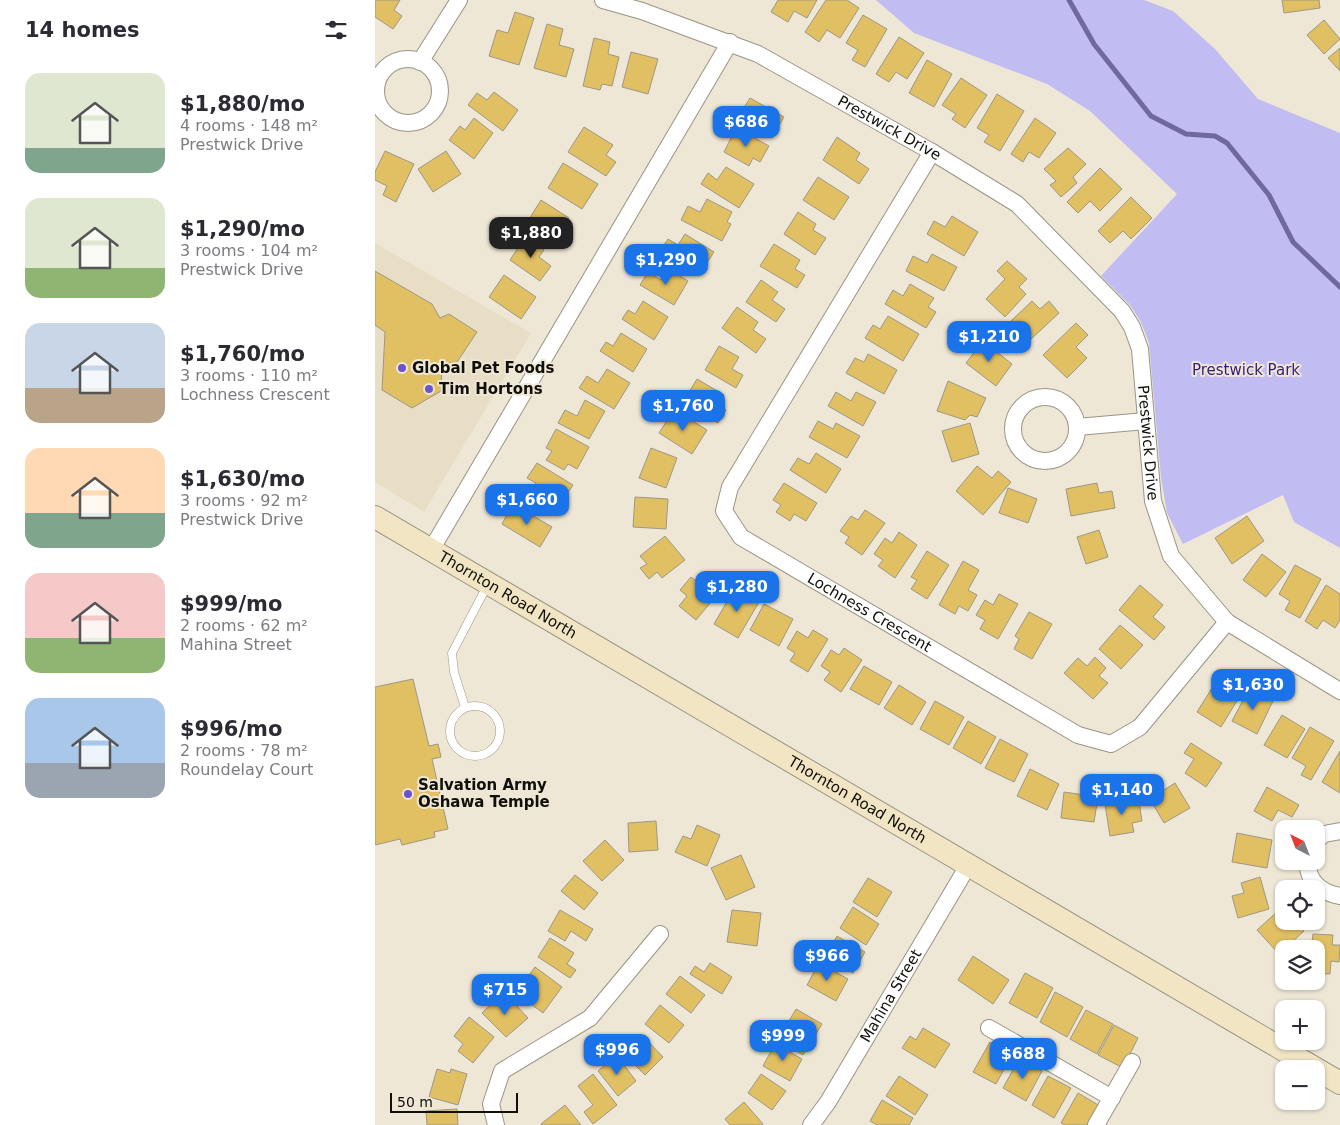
<!DOCTYPE html>
<html lang="en">
<head>
<meta charset="utf-8">
<style>
	body { margin:0; font-family:"DejaVu Sans",sans-serif; background:#f7f7f7; color:#2b2b33; height:100vh; display:flex; flex-direction:column; font-size:19px; white-space:nowrap }
	* { box-sizing:border-box; margin:0 }
	p { font-size:16px; color:#7c7c81 }
	.icon { flex:none; width:28px; height:28px; fill:none; stroke:currentColor; stroke-width:2; stroke-linecap:round; stroke-linejoin:round }
	.map { position:relative; flex:1; overflow:hidden }
	.panel { display:flex; flex-direction:column; background:#fff; width:375px }
	.panel>* { flex:none }
	.needle { width:32px; rotate:318deg }
	.buttons { position:absolute; left:900px; top:820px; display:grid; gap:10px }
	.buttons a { display:grid; place-items:center; width:50px; height:50px; border-radius:10px; background:#fff; box-shadow:0 1px 4px #0004; font-size:25px }
	.scale { position:absolute; left:15px; bottom:12px; width:128px; box-sizing:border-box; padding-left:5px; border:2px solid #110f09; border-top:0; font-size:14px; line-height:18px; white-space:nowrap; color:#110f09; -webkit-text-stroke:4px #eee7d6; paint-order:stroke }
	.price { position:absolute; translate:-50% -42px; padding:0 11px; border-radius:10px; background:#1a73e8; color:#fff; font-size:16px; line-height:32px; filter:drop-shadow(0 1px 2px #0008) }
	.price::after { content:''; position:absolute; left:50%; top:30px; width:15px; height:11px; margin-left:-8px; background:inherit; clip-path:polygon(0 0,100% 0,50% 100%) }
	.price.current { background:#222; color:#fff }
	ul { padding:0; list-style:none }
	li { display:flex; align-items:center; gap:15px; height:125px; padding:0 25px }
	li span { display:grid; place-items:center; flex:none; width:140px; height:100px; border-radius:15px; color:#555 }
	li>.icon { margin-inline-start:auto }
	span .icon { width:60px; height:60px; fill:#fffc; stroke-width:1 }
	li b { font-size:21px }
	h2 { display:flex; justify-content:space-between; align-items:center; height:60px; padding:0 25px; font-size:21px }
	main { display:flex; flex:1; min-height:0 }
	.map>svg:first-child { display:block }
</style>
</head>
<body>
<main>
<section class="panel">
<h2>14 homes<svg class="icon" aria-label="filters" viewBox="0 0 24 24"><path d="M4 7h16M4 17h16"/><circle cx="9" cy="7" r="2"/><circle cx="15" cy="17" r="2"/></svg></h2>
<ul>
<li><span style="background:linear-gradient(#dfe7d0 75%,#7fa58c 0)"><svg class="icon" aria-label="home" viewBox="0 0 24 24"><path d="M3 11l9-7 9 7M6 9v11h12V9"/></svg></span><div><b>$1,880/mo</b><p>4 rooms · 148 m²</p><p>Prestwick Drive</p></div></li>
<li><span style="background:linear-gradient(#dfe7d0 70%,#8fb573 0)"><svg class="icon" aria-label="home" viewBox="0 0 24 24"><path d="M3 11l9-7 9 7M6 9v11h12V9"/></svg></span><div><b>$1,290/mo</b><p>3 rooms · 104 m²</p><p>Prestwick Drive</p></div></li>
<li><span style="background:linear-gradient(#c9d6e8 65%,#b9a48a 0)"><svg class="icon" aria-label="home" viewBox="0 0 24 24"><path d="M3 11l9-7 9 7M6 9v11h12V9"/></svg></span><div><b>$1,760/mo</b><p>3 rooms · 110 m²</p><p>Lochness Crescent</p></div></li>
<li><span style="background:linear-gradient(#ffd9b3 65%,#7fa58c 0)"><svg class="icon" aria-label="home" viewBox="0 0 24 24"><path d="M3 11l9-7 9 7M6 9v11h12V9"/></svg></span><div><b>$1,630/mo</b><p>3 rooms · 92 m²</p><p>Prestwick Drive</p></div></li>
<li><span style="background:linear-gradient(#f6c9c9 65%,#8fb573 0)"><svg class="icon" aria-label="home" viewBox="0 0 24 24"><path d="M3 11l9-7 9 7M6 9v11h12V9"/></svg></span><div><b>$999/mo</b><p>2 rooms · 62 m²</p><p>Mahina Street</p></div></li>
<li><span style="background:linear-gradient(#a9c7e8 65%,#9aa5b1 0)"><svg class="icon" aria-label="home" viewBox="0 0 24 24"><path d="M3 11l9-7 9 7M6 9v11h12V9"/></svg></span><div><b>$996/mo</b><p>2 rooms · 78 m²</p><p>Roundelay Court</p></div></li>
</ul>
</section>
<div class="map">
<svg width="965" height="1125" viewBox="0 0 965 1125">
	<rect width="100%" height="100%" fill="#eee7d6"/>
	<!-- built -->
	<path fill="#e8dec5" d="M0 243 156 333 49 512 0 482Z"/>
	<!-- green -->
	<path fill="#c1bcf2" d="M501 0H769L798 11 840 49 883 99 965 133V548L919 522 908 495 808 544 792 513 786 477 774 343 766 322 755 305 726 276 802 194 715 111 672 84 539 33Z"/>
	<g fill="none" stroke-linecap="round" stroke-linejoin="round">
		<!-- stream -->
		<path stroke="#7069a0" stroke-width="5" d="M694 0 719 44 776 116 811 134 840 136 852 143 894 195 918 242 965 287"/>
	</g>
	<!-- building -->
	<g fill="#e1bf63" stroke="#9d9787">
		<path d="M0 0H25L19 10 27 16 18 29 0 17Z"/>
		<path d="M403 0H442L432 18 419 11 413 22 396 12Z"/>
		<path d="M451 0H472L484 8 465 38 452 30 444 42 430 32Z"/>
		<path d="M907 0H944L945 8 909 13Z"/>
		<path d="M140 12 159 18 144 65 114 56 122 30 133 33Z"/>
		<path d="M488 15 512 29 490 67 477 60 483 50 471 43Z"/>
		<path d="M949 20 965 39 949 54 932 35Z"/>
		<path d="M172 24 188 29 184 45 199 49 191 77 159 68Z"/>
		<path d="M524 37 549 53 532 79 521 72 514 82 501 74Z"/>
		<path d="M219 38 235 42 233 54 244 57 237 86 227 84 225 90 208 86Z"/>
		<path d="M965 48V71L953 58Z"/>
		<path d="M256 52 283 59 273 94 247 87Z"/>
		<path d="M552 60 577 74 559 107 534 93Z"/>
		<path d="M586 78 612 95 590 128 577 119 581 114 567 105Z"/>
		<path d="M119 92 143 110 128 131 93 105 102 93 112 100Z"/>
		<path d="M622 94 649 111 625 151 609 142 614 135 602 128Z"/>
		<path d="M375 98 409 117 397 138 372 123 374 119 365 114Z"/>
		<path d="M99 118 118 133 99 159 74 140 85 126 90 130Z"/>
		<path d="M660 118 681 133 664 158 654 152 648 162 636 154Z"/>
		<path d="M209 127 238 145 231 155 241 162 231 176 193 152Z"/>
		<path d="M361 128 394 146 385 162 378 158 374 166 349 152Z"/>
		<path d="M462 137 485 153 481 160 494 169 484 184 448 160Z"/>
		<path d="M693 148 711 164 698 177 702 183 686 197 675 185 681 181 669 169Z"/>
		<path d="M10 151 39 164 21 202 8 195 12 186 0 180V172Z"/>
		<path d="M71 151 86 174 58 192 43 169Z"/>
		<path d="M188 163 223 184 207 209 173 188Z"/>
		<path d="M351 167 379 184 364 208 326 184 333 173 342 180Z"/>
		<path d="M725 168 747 189 725 211 715 201 703 213 692 202Z"/>
		<path d="M443 177 474 197 459 220 428 200Z"/>
		<path d="M756 197 777 218 756 239 748 231 735 243 723 231Z"/>
		<path d="M332 199 357 212 352 222 356 224 347 241 306 220 313 206 325 212Z"/>
		<path d="M166 200 194 218 187 228 197 235 188 248 151 224Z"/>
		<path d="M423 212 441 224 438 230 451 238 440 255 409 234Z"/>
		<path d="M577 216 603 232 589 256 552 234 559 221 570 227Z"/>
		<path d="M310 234 339 252 324 275 285 251 293 239 303 245Z"/>
		<path d="M150 237 169 250 164 257 176 266 165 281 135 260Z"/>
		<path d="M399 244 425 260 420 269 430 275 422 288 385 266Z"/>
		<path d="M557 254 582 267 569 291 531 271 538 256 552 263Z"/>
		<path d="M632 261 652 279 644 287 651 294 630 317 611 299 630 279 622 271Z"/>
		<path d="M293 269 313 281 299 305 265 285 273 272 286 280Z"/>
		<path d="M0 271 57 304 65 318 74 314 102 332 82 362 67 364 66 391 37 408 7 390 10 332 0 325Z"/>
		<path d="M129 275 161 297 146 319 114 297Z"/>
		<path d="M386 280 403 292 397 300 410 309 401 322 371 302Z"/>
		<path d="M535 284 559 298 553 307 561 312 551 328 510 304 518 290 528 296Z"/>
		<path d="M268 301 293 317 279 340 247 319 253 310 260 314Z"/>
		<path d="M657 301 665 309 674 301 684 313 654 341 636 321Z"/>
		<path d="M362 307 383 322 378 330 391 339 381 353 347 328Z"/>
		<path d="M513 316 544 334 528 361 490 338 498 325 505 329Z"/>
		<path d="M701 323 713 335 701 347 712 358 692 378 668 355Z"/>
		<path d="M246 333 272 349 258 372 225 351 231 342 238 346Z"/>
		<path d="M608 341 637 364 621 386 591 363Z"/>
		<path d="M344 346 364 357 357 369 368 375 361 388 330 370Z"/>
		<path d="M493 354 522 370 509 394 471 373 480 358 489 362Z"/>
		<path d="M232 369 255 383 239 409 204 388 212 376 223 383Z"/>
		<path d="M322 379 349 395 343 405 351 410 343 423 308 402Z"/>
		<path d="M573 381 611 398 602 417 595 415 590 420 562 411Z"/>
		<path d="M461 392 476 401 481 392 501 402 488 426 453 406Z"/>
		<path d="M210 400 230 411 214 439 183 423 190 410 202 416Z"/>
		<path d="M299 410 332 430 317 454 284 433Z"/>
		<path d="M443 421 458 429 461 423 485 436 472 458 434 437Z"/>
		<path d="M595 423 604 454 577 462 567 431Z"/>
		<path d="M181 429 214 447 202 469 193 464 189 470 171 460 177 451 171 448Z"/>
		<path d="M276 448 302 458 291 488 264 478Z"/>
		<path d="M441 453 466 469 451 493 415 470 423 458 434 464Z"/>
		<path d="M162 463 198 485 186 503 178 498 172 506 154 495 161 483 152 478Z"/>
		<path d="M602 466 617 478 623 471 636 482 608 515 581 491Z"/>
		<path d="M409 483 442 503 431 521 419 514 415 521 401 512 406 505 398 500Z"/>
		<path d="M722 483 724 493 737 491 740 508 696 516 691 489Z"/>
		<path d="M633 488 662 499 653 523 624 513Z"/>
		<path d="M260 497 293 499 291 529 258 527Z"/>
		<path d="M138 504 177 527 165 547 127 524Z"/>
		<path d="M490 510 510 523 487 555 470 543 474 537 465 531 476 516 483 520Z"/>
		<path d="M872 516 889 541 857 564 840 538Z"/>
		<path d="M724 530 733 557 711 564 702 537Z"/>
		<path d="M524 532 542 545 520 578 503 566 508 560 499 554 510 538 517 543Z"/>
		<path d="M290 536 310 560 287 578 282 572 274 579 265 568 272 564 265 556Z"/>
		<path d="M552 551 574 565 552 599 536 589 542 580 536 577Z"/>
		<path d="M887 554 911 572 891 597 868 580Z"/>
		<path d="M588 561 604 570 593 590 602 595 593 611 584 606 580 614 564 605Z"/>
		<path d="M920 565 946 579 925 618 910 610 915 601 904 594Z"/>
		<path d="M316 577 327 586 333 579 346 590 321 620 304 606 312 596 305 590Z"/>
		<path d="M765 585 788 605 778 617 790 627 779 640 744 610Z"/>
		<path d="M951 585 965 594V620L960 628 948 620 942 629 930 621Z"/>
		<path d="M360 588 384 602 363 638 339 624Z"/>
		<path d="M624 594 643 604 623 639 605 629 610 620 601 615 610 600 618 605Z"/>
		<path d="M389 604 418 619 404 646 375 630Z"/>
		<path d="M654 612 677 624 657 659 639 649 644 639 640 636Z"/>
		<path d="M745 625 768 645 746 669 724 649Z"/>
		<path d="M438 630 453 639 433 672 415 661 420 653 412 648 422 631 433 638Z"/>
		<path d="M469 648 487 660 466 692 449 680 455 672 446 666 456 650 464 655Z"/>
		<path d="M720 657 731 668 724 676 733 683 718 699 689 673 703 658 712 666Z"/>
		<path d="M489 666 517 682 504 705 475 689Z"/>
		<path d="M38 679 54 746 63 744 66 757 57 759 73 829 59 832 60 837 27 845 25 839 0 845V687Z"/>
		<path d="M855 682 868 691 846 727 822 712 837 688 847 694Z"/>
		<path d="M524 685 551 702 537 725 509 708Z"/>
		<path d="M874 689 898 701 882 734 857 721Z"/>
		<path d="M560 701 589 717 574 745 545 729Z"/>
		<path d="M907 715 930 729 912 758 889 745Z"/>
		<path d="M593 721 621 737 606 764 578 748Z"/>
		<path d="M935 727 959 741 936 780 926 775 931 766 917 758Z"/>
		<path d="M625 739 653 754 639 782 610 768Z"/>
		<path d="M816 743 847 763 831 787 810 773 819 759 809 753Z"/>
		<path d="M965 751V793L947 782Z"/>
		<path d="M655 769 684 784 672 810 642 796Z"/>
		<path d="M782 778 789 790 800 783 815 808 789 823 768 787Z"/>
		<path d="M892 787 924 805 917 817 903 810 897 821 879 811Z"/>
		<path d="M689 792 723 797 719 822 686 818Z"/>
		<path d="M745 795 747 805 764 802 767 821 757 823 759 832 735 836 729 798Z"/>
		<path d="M281 821 283 850 254 852 253 823Z"/>
		<path d="M322 825 345 835 332 866 300 852 308 836 316 839Z"/>
		<path d="M862 833 897 840 892 868 857 862Z"/>
		<path d="M230 840 249 860 227 881 208 861Z"/>
		<path d="M366 855 380 887 351 900 336 868Z"/>
		<path d="M200 875 223 893 209 910 186 891Z"/>
		<path d="M885 877 894 909 863 918 857 896 869 893 866 883Z"/>
		<path d="M493 878 517 892 502 917 478 902Z"/>
		<path d="M478 907 504 924 491 945 465 928Z"/>
		<path d="M185 910 218 929 211 941 196 931 190 941 173 931Z"/>
		<path d="M357 910 386 913 382 946 352 942Z"/>
		<path d="M903 911 909 921 915 925 921 921 929 931 904 954 882 930Z"/>
		<path d="M938 934 958 935 957 945H965L964 962 956 961 955 974 941 973V949H936Z"/>
		<path d="M462 936 490 952 478 973 450 958Z"/>
		<path d="M175 938 199 953 192 964 201 970 195 978 163 957Z"/>
		<path d="M598 956 634 980 618 1004 583 980Z"/>
		<path d="M335 963 357 977 347 994 315 974 320 966 329 972Z"/>
		<path d="M444 963 473 979 461 1001 432 985Z"/>
		<path d="M160 967 187 987 168 1013 141 993Z"/>
		<path d="M650 973 678 988 662 1018 634 1003Z"/>
		<path d="M305 976 330 995 316 1013 291 994Z"/>
		<path d="M680 992 708 1007 692 1037 665 1022Z"/>
		<path d="M124 997 136 1006 139 1003 153 1018 131 1037 107 1013Z"/>
		<path d="M285 1005 309 1025 294 1043 270 1024Z"/>
		<path d="M421 1009 447 1024 428 1055 403 1040Z"/>
		<path d="M711 1010 738 1024 722 1054 695 1039Z"/>
		<path d="M94 1017 119 1037 98 1063 83 1051 88 1044 79 1036Z"/>
		<path d="M739 1025 763 1038 748 1068 723 1055Z"/>
		<path d="M548 1028 575 1044 560 1068 527 1048 535 1036 541 1040Z"/>
		<path d="M266 1034 288 1057 270 1075 248 1053Z"/>
		<path d="M615 1042 637 1055 621 1084 598 1072Z"/>
		<path d="M400 1044 427 1059 415 1081 388 1066Z"/>
		<path d="M242 1056 261 1081 243 1096 223 1071Z"/>
		<path d="M644 1059 667 1071 651 1101 628 1088Z"/>
		<path d="M62 1069 75 1073 76 1069 92 1074 83 1105 54 1097Z"/>
		<path d="M218 1074 242 1105 218 1124 209 1112 218 1105 203 1086Z"/>
		<path d="M386 1074 411 1091 397 1110 373 1093Z"/>
		<path d="M524 1076 553 1095 540 1115 511 1096Z"/>
		<path d="M673 1076 696 1088 679 1118 657 1105Z"/>
		<path d="M703 1093 725 1106 715 1125H690L686 1123Z"/>
		<path d="M507 1100 538 1118 534 1125H502L495 1121Z"/>
		<path d="M369 1102 388 1124 387 1125H355L350 1119Z"/>
		<path d="M190 1105 206 1125H167L166 1124Z"/>
		<path d="M82 1109 83 1125H52L51 1111Z"/>
	</g>
	<g fill="none" stroke-linecap="round" stroke-linejoin="round">
		<!-- service casing -->
		<g stroke="#9a9484" stroke-width="9">
			<g id="service">
				<circle cx="100" cy="731" r="25"/>
				<path d="M90 707 79 672 77 653 113 584"/>
			</g>
		</g>
		<!-- minor casing -->
		<g stroke="#9a9484" stroke-width="18">
			<g id="minor">
				<path id="s1" d="M228 0 267 11 383 54 557 152 642 204 747 311 757 327 765 349 778 501 796 556 852 622 965 691"/>
				<circle cx="33" cy="91" r="32"/>
				<path d="M45 62 84 0"/>
				<path id="s2" d="M557 152 355 487 349 511 366 537 703 735 736 744 765 727 852 622"/>
				<circle cx="670" cy="429" r="32"/>
				<path d="M702 427 771 421"/>
				<path d="M56 550 355 42"/>
				<path d="M941 841 949 834 965 831"/>
				<path d="M933 861C931 881 947 893 965 896"/>
				<path d="M614 1028 737 1098"/>
				<path d="M121 1125 116 1104 127 1071 215 1018 285 934"/>
				<path id="s3" d="M436 1125 453 1102 594 864"/>
				<path d="M721 1125 757 1062"/>
			</g>
		</g>
		<!-- secondary casing -->
		<g stroke="#9a9484" stroke-width="24">
			<g id="secondary">
				<path id="s4" d="M0 517 965 1083"/>
			</g>
		</g>
		<!-- service -->
		<use href="#service" stroke="#fff" stroke-width="8"/>
		<!-- minor -->
		<use href="#minor" stroke="#fff" stroke-width="16"/>
		<!-- secondary -->
		<use href="#secondary" stroke="#f1e5c3" stroke-width="22"/>
	</g>
	<!-- markers -->
	<g fill="#6d53cc" stroke="#eee7d6" stroke-width="2">
		<circle cx="27" cy="368" r="5"/>
		<circle cx="54" cy="389" r="5"/>
		<circle cx="33" cy="794" r="5"/>
	</g>
	<g text-anchor="middle" stroke-width="4" stroke-linejoin="round" paint-order="stroke">
		<!-- street labels -->
		<g font-size="15" fill="#110f09" stroke="#eee7d6">
			<text dy="5" stroke="none"><textPath href="#s1" startOffset="315">Prestwick Drive</textPath></text>
			<text dy="5" stroke="none"><textPath href="#s1" startOffset="750">Prestwick Drive</textPath></text>
			<text dy="5" stroke="none"><textPath href="#s4" startOffset="154">Thornton Road North</textPath></text>
			<text dy="5" stroke="none"><textPath href="#s2" startOffset="596">Lochness Crescent</textPath></text>
			<text dy="5" stroke="none"><textPath href="#s4" startOffset="559">Thornton Road North</textPath></text>
			<text dy="5" stroke="none"><textPath href="#s3" startOffset="152">Mahina Street</textPath></text>
		</g>
		<!-- poi labels -->
		<g font-size="15" font-weight="bold" fill="#110f09" stroke="#eee7d6" text-anchor="start">
			<text x="37" y="373">Global Pet Foods</text>
			<text x="64" y="394">Tim Hortons</text>
			<text x="43" y="790">Salvation Army<tspan x="43" dy="17">Oshawa Temple</tspan></text>
		</g>
		<!-- park labels -->
		<g font-size="15" fill="#371b79" stroke="#eee7d6">
			<text x="871" y="375">Prestwick Park</text>
		</g>
	</g>
</svg>
<div class="buttons">
<a><svg class="needle" viewBox="-14 -14 28 28"><path d="M0-13l5 13h-10z" fill="#e53935"/><path d="M0 13l5-13h-10z" fill="#7c7c81"/></svg></a>
<a><svg class="icon" aria-label="locate" viewBox="0 0 24 24"><circle cx="12" cy="12" r="6"/><path d="M12 2v4M12 18v4M2 12h4M18 12h4"/></svg></a>
<a><svg class="icon" aria-label="layers" viewBox="0 0 24 24"><path d="M12 4l9 5-9 5-9-5zM3 14l9 5 9-5"/></svg></a>
<a>+</a>
<a>−</a>
</div>
<div class="scale">50 m</div>
<b class="price" style="left:371px;top:148px">$686</b>
<b class="price current" style="left:156px;top:259px">$1,880</b>
<b class="price" style="left:291px;top:286px">$1,290</b>
<b class="price" style="left:614px;top:363px">$1,210</b>
<b class="price" style="left:308px;top:432px">$1,760</b>
<b class="price" style="left:152px;top:526px">$1,660</b>
<b class="price" style="left:362px;top:613px">$1,280</b>
<b class="price" style="left:878px;top:711px">$1,630</b>
<b class="price" style="left:747px;top:816px">$1,140</b>
<b class="price" style="left:452px;top:982px">$966</b>
<b class="price" style="left:130px;top:1016px">$715</b>
<b class="price" style="left:408px;top:1062px">$999</b>
<b class="price" style="left:242px;top:1076px">$996</b>
<b class="price" style="left:648px;top:1080px">$688</b>
</div>
</main>
</body>
</html>
